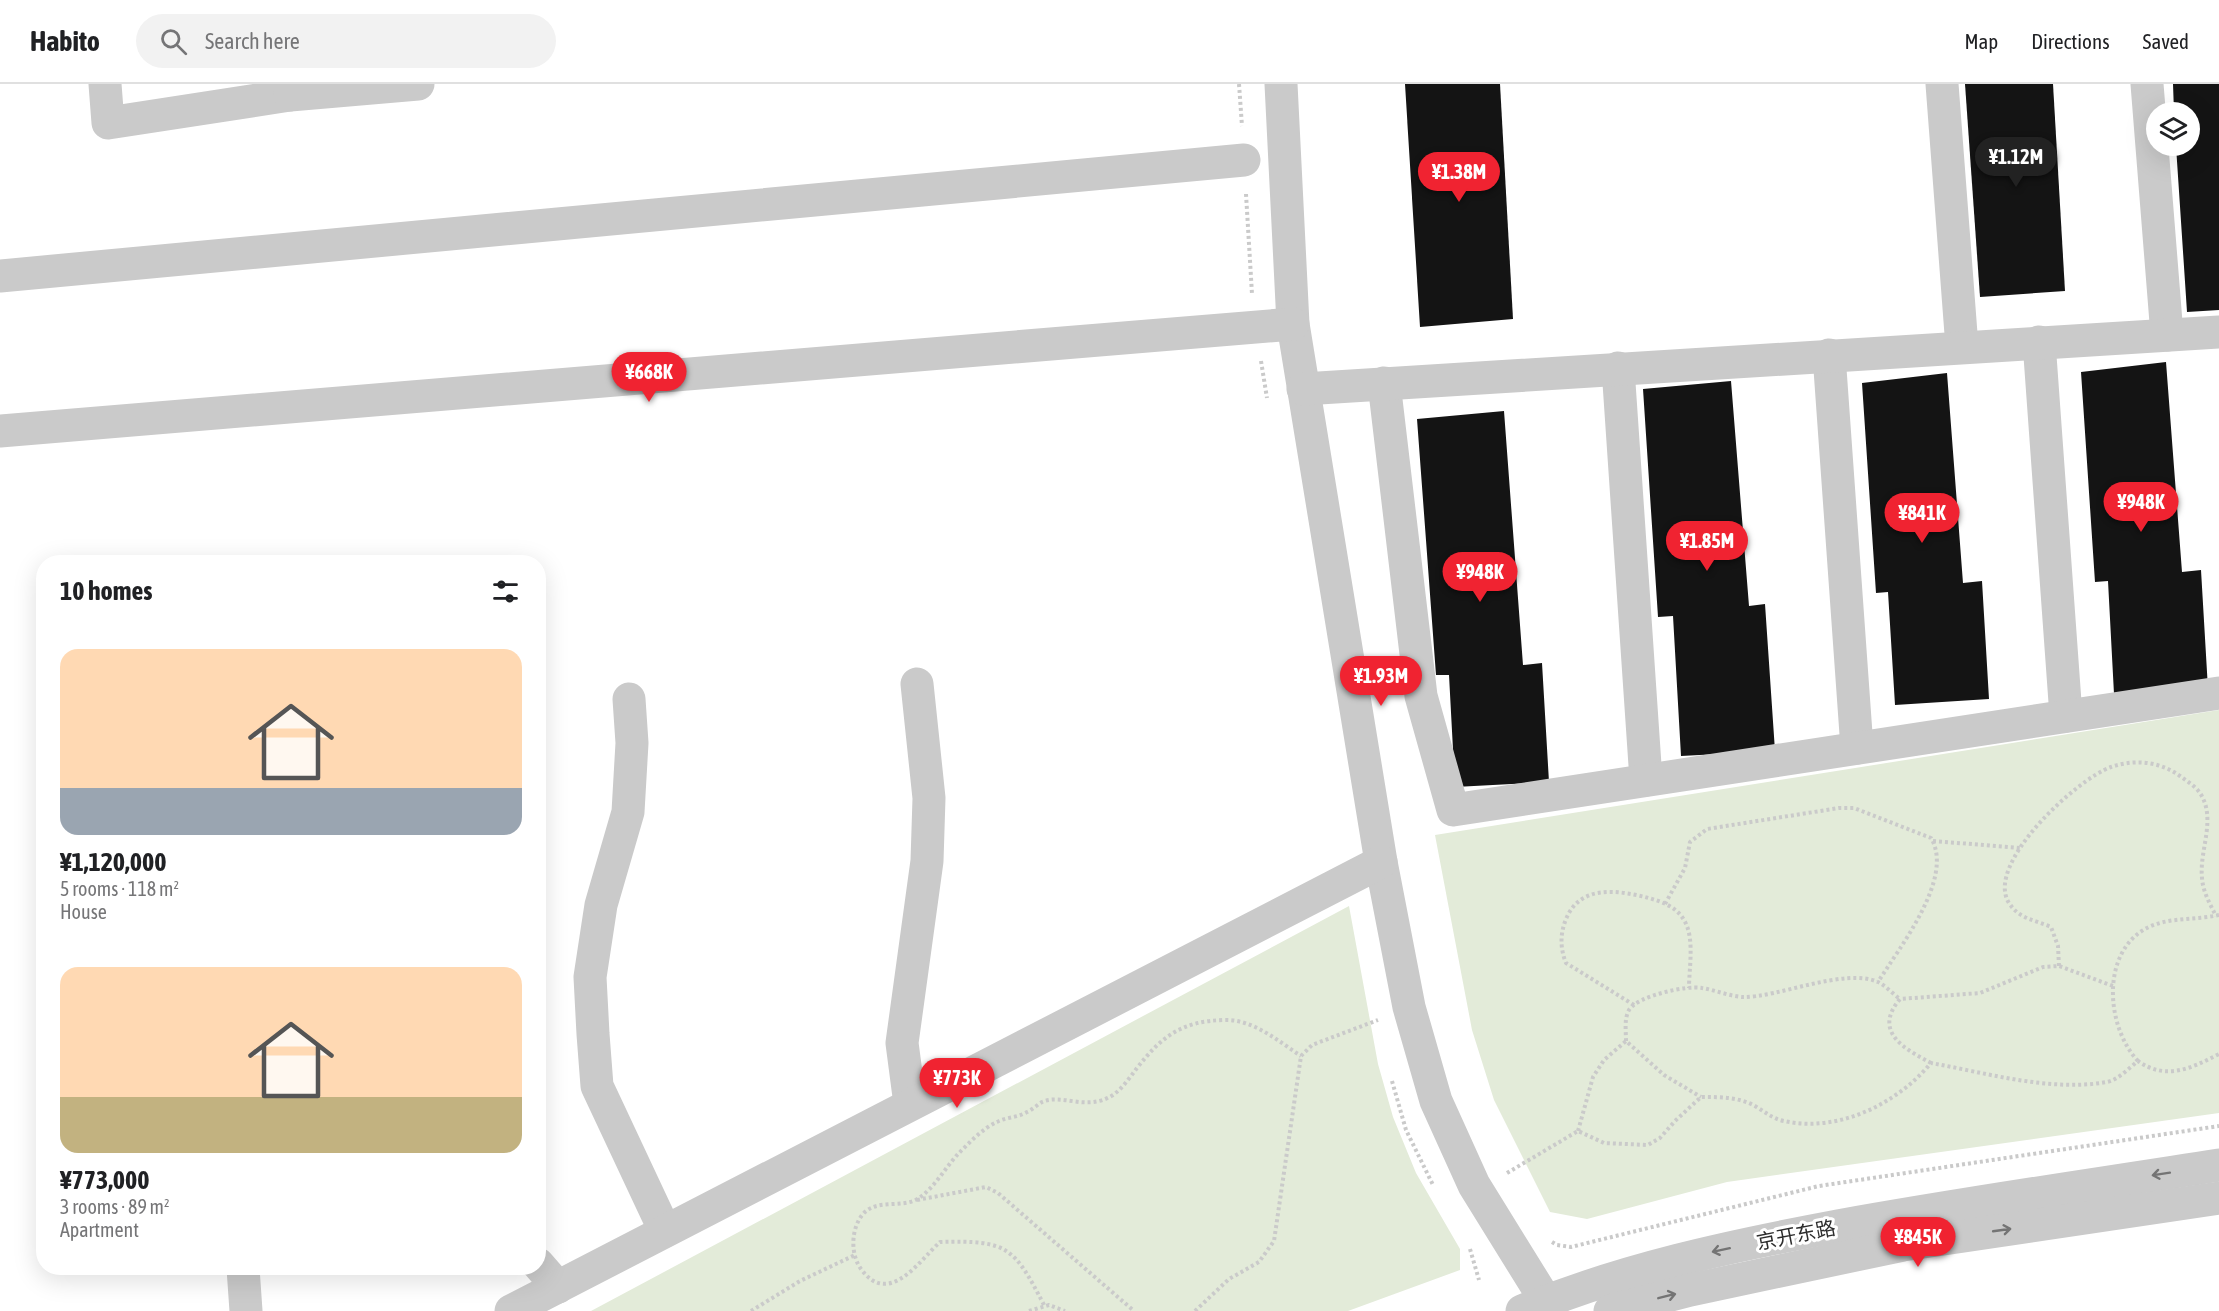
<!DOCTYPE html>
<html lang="en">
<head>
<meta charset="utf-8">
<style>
	body { margin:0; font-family:"Asap Condensed","Noto Sans SC",sans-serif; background:#f2f2f2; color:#202124; height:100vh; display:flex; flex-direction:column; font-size:22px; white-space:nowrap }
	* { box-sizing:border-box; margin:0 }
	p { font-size:20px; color:#757577 }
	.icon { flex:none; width:33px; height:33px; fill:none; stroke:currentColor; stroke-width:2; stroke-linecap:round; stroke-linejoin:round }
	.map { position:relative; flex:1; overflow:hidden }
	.panel { position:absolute; left:36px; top:471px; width:510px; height:720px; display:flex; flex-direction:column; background:#fff; border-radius:24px; box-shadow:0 6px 24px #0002 }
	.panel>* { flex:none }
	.buttons { position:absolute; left:2146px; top:18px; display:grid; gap:12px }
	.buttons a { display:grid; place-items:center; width:54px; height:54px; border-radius:50%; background:#fff; box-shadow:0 6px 24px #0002; font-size:30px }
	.price { position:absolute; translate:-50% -51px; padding:0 14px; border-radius:21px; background:#f02331; color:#fff; font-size:20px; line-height:39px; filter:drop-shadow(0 2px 3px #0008) }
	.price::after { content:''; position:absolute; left:50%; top:36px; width:18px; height:14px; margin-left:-9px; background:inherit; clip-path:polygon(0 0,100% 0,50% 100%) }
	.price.current { background:#222; color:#fff }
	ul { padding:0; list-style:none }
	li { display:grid; align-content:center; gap:12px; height:318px; padding:0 24px }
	li span { display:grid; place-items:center; height:186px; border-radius:18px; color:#555 }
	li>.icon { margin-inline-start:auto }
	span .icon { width:108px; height:108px; fill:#fffc; stroke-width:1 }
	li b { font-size:26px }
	h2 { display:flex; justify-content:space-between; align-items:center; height:72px; padding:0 24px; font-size:26px }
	header { display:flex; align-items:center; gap:36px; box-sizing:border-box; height:84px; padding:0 30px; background:#fff; border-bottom:2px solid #e0e0e0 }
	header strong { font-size:28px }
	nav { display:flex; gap:33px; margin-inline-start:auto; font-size:21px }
	.search { width:420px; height:54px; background:#f2f2f2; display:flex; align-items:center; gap:15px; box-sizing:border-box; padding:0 21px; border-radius:33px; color:#757577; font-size:22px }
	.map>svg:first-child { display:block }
</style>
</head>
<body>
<header>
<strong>Habito</strong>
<div class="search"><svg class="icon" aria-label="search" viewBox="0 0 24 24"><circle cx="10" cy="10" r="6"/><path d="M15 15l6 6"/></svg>Search here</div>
<nav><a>Map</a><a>Directions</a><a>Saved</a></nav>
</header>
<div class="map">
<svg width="2219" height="1227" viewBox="0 0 2219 1227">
	<rect width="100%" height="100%" fill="#fff"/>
	<!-- green -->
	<g fill="#e3ebd9">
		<path d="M2219 626V1029L1727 1098 1587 1135 1550 1128 1494 1016 1472 946 1435 751Z"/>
		<path d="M1349 822 1378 980 1393 1033 1416 1089 1460 1165V1186L1348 1227H591Z"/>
	</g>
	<!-- building -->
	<g fill="#141414">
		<path d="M1405 0H1500L1513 235 1420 243Z"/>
		<path d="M1965 0H2053L2065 207 1980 213Z"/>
		<path d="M2173 0H2219V226L2187 228 2176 62H2190V28H2174Z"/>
		<path d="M2166 278 2182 488 2201 486 2208 605 2114 610 2108 497 2095 498 2081 288Z"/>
		<path d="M1947 289 1963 499 1982 497 1989 615 1895 621 1888 508 1876 509 1862 299Z"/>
		<path d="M1731 297 1749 522 1765 520 1775 667 1681 672 1673 532 1658 533 1643 305Z"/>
		<path d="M1504 327 1523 581 1542 579 1549 698 1455 703 1449 591H1436L1417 335Z"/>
	</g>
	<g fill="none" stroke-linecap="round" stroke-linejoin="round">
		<!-- path -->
		<g stroke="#cacaca" stroke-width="4" stroke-dasharray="3 3" stroke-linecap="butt">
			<path d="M1239 0 1242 42"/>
			<path d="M1246 110 1252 210"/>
			<path d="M1261 277 1267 314"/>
			<path d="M1933 757 2021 764"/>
			<path d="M1665 820 1685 784 1690 758 1707 745 1839 724H1854L1931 754C1955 794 1899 864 1878 898"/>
			<path d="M2059 882 2058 862 2051 843C2035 836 2019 835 2009 819 1984 780 2077 695 2111 683 2135 675 2159 677 2180 692 2187 697 2195 702 2200 709 2217 735 2199 766 2202 794 2203 808 2210 820 2216 832"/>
			<path d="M1634 921 1566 879C1560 864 1560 850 1566 835 1580 801 1616 806 1645 813 1660 817 1676 822 1684 836 1695 854 1689 884 1689 904"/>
			<path d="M1626 957C1626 947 1624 935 1629 926 1637 912 1687 901 1702 904 1715 906 1729 912 1742 913 1778 914 1844 883 1878 898 1886 902 1893 910 1900 915"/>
			<path d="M2138 977C2105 942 2100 864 2151 842 2173 833 2197 836 2219 831"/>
			<path d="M1931 979C1905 965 1872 948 1900 915L1980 909 2043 883 2059 882 2113 902"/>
			<path d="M1392 997 1406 1046 1433 1101"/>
			<path d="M1578 1047 1593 993 1604 976 1626 957 1664 991 1701 1013"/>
			<path d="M1507 1089 1578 1047 1604 1059 1648 1061 1660 1054 1675 1037 1701 1013C1720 1013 1739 1013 1755 1022 1765 1028 1773 1035 1784 1037 1838 1049 1897 1020 1931 979 1987 989 2050 1008 2107 998 2118 996 2129 984 2138 977 2166 997 2192 984 2219 970"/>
			<path d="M917 1116 986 1103 998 1109 1134 1227"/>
			<path d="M1552 1158 1557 1161 1571 1163 1819 1102 2219 1042"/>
			<path d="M1470 1165 1479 1196"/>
			<path d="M1044 1221C1014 1163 1008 1156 940 1158 920 1176 889 1224 861 1185 850 1170 851 1144 863 1130 877 1114 903 1125 919 1114 935 1103 945 1084 958 1070 969 1059 983 1044 997 1038 1006 1033 1017 1034 1027 1028 1032 1026 1037 1021 1042 1018 1063 1009 1086 1028 1113 1011 1123 1004 1130 993 1137 984 1162 952 1182 937 1224 936 1253 935 1278 957 1301 972"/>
			<path d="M751 1227 800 1197 855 1171"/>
			<path d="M1029 1227 1049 1221 1065 1227"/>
			<path d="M1195 1227 1229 1195 1259 1178 1274 1157 1301 972 1312 961 1378 936"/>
		</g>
		<!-- minor -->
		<g stroke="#cacaca" stroke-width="33">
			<path d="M105 0 108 39 290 11"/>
			<path d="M289 0 290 11 418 0"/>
			<path d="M1281 0 1293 240 1381 778 1409 923 1436 1017 1474 1101 1552 1227"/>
			<path d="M1942 0 1962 263"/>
			<path d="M2147 0 2167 251"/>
			<path d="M0 192 1244 76"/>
			<path d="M2039 258 2066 632"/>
			<path d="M1829 271 1857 664"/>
			<path d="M1618 284 1646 696"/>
			<path d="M1384 299 1421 612 1453 726 2219 609"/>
			<path d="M1303 305 2219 248"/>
			<path d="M0 347 1293 240"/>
			<path d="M629 615 632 659 628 728 601 821 590 893 593 950 597 1002 665 1147"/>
			<path d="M910 1020 902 959 927 777 929 714 917 600"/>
			<path d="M538 1180 558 1203"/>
			<path d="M243 1184 246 1227"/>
			<path d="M511 1227 1381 778"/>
			<path d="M1522 1227C1623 1185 1731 1162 1838 1142 1964 1119 2092 1101 2219 1081"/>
			<path d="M1610 1227 1690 1206 1903 1161 2219 1114"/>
		</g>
	</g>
	<!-- one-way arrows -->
	<defs><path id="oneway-shaft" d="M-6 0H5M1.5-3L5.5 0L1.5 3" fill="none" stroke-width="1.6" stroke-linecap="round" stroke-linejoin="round" transform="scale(1.5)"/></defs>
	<g stroke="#747474">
		<use href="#oneway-shaft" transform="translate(2161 1090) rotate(171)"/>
		<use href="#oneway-shaft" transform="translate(2002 1146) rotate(-8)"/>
		<use href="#oneway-shaft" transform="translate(1721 1166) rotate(168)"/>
		<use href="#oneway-shaft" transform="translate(1667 1212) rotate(-14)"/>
	</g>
	<g text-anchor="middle" stroke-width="6" stroke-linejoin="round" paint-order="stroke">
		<!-- street labels -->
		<g font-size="20" fill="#2d2d2d" stroke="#fff">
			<text transform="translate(1796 1151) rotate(-11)" y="7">京开东路</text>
		</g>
	</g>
</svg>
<div class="buttons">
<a><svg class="icon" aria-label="layers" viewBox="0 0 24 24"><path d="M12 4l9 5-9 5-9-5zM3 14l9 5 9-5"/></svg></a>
</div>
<b class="price current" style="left:2016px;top:104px">¥1.12M</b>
<b class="price" style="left:1459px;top:119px">¥1.38M</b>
<b class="price" style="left:649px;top:319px">¥668K</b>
<b class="price" style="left:2141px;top:449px">¥948K</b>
<b class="price" style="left:1922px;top:460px">¥841K</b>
<b class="price" style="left:1707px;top:488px">¥1.85M</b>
<b class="price" style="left:1480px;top:519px">¥948K</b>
<b class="price" style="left:1381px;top:623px">¥1.93M</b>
<b class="price" style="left:957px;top:1025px">¥773K</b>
<b class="price" style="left:1918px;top:1184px">¥845K</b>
<section class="panel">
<h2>10 homes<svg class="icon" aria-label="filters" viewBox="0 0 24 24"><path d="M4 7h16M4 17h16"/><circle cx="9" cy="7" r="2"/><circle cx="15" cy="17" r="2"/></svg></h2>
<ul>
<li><span style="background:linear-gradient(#ffd9b3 75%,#9aa5b1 0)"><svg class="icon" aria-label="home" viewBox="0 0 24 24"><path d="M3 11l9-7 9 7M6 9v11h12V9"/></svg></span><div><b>¥1,120,000</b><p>5 rooms · 118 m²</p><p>House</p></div></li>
<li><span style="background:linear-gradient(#ffd9b3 70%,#c2b280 0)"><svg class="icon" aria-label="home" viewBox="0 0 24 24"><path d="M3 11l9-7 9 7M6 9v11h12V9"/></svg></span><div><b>¥773,000</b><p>3 rooms · 89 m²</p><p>Apartment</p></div></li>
</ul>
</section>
</div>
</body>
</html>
